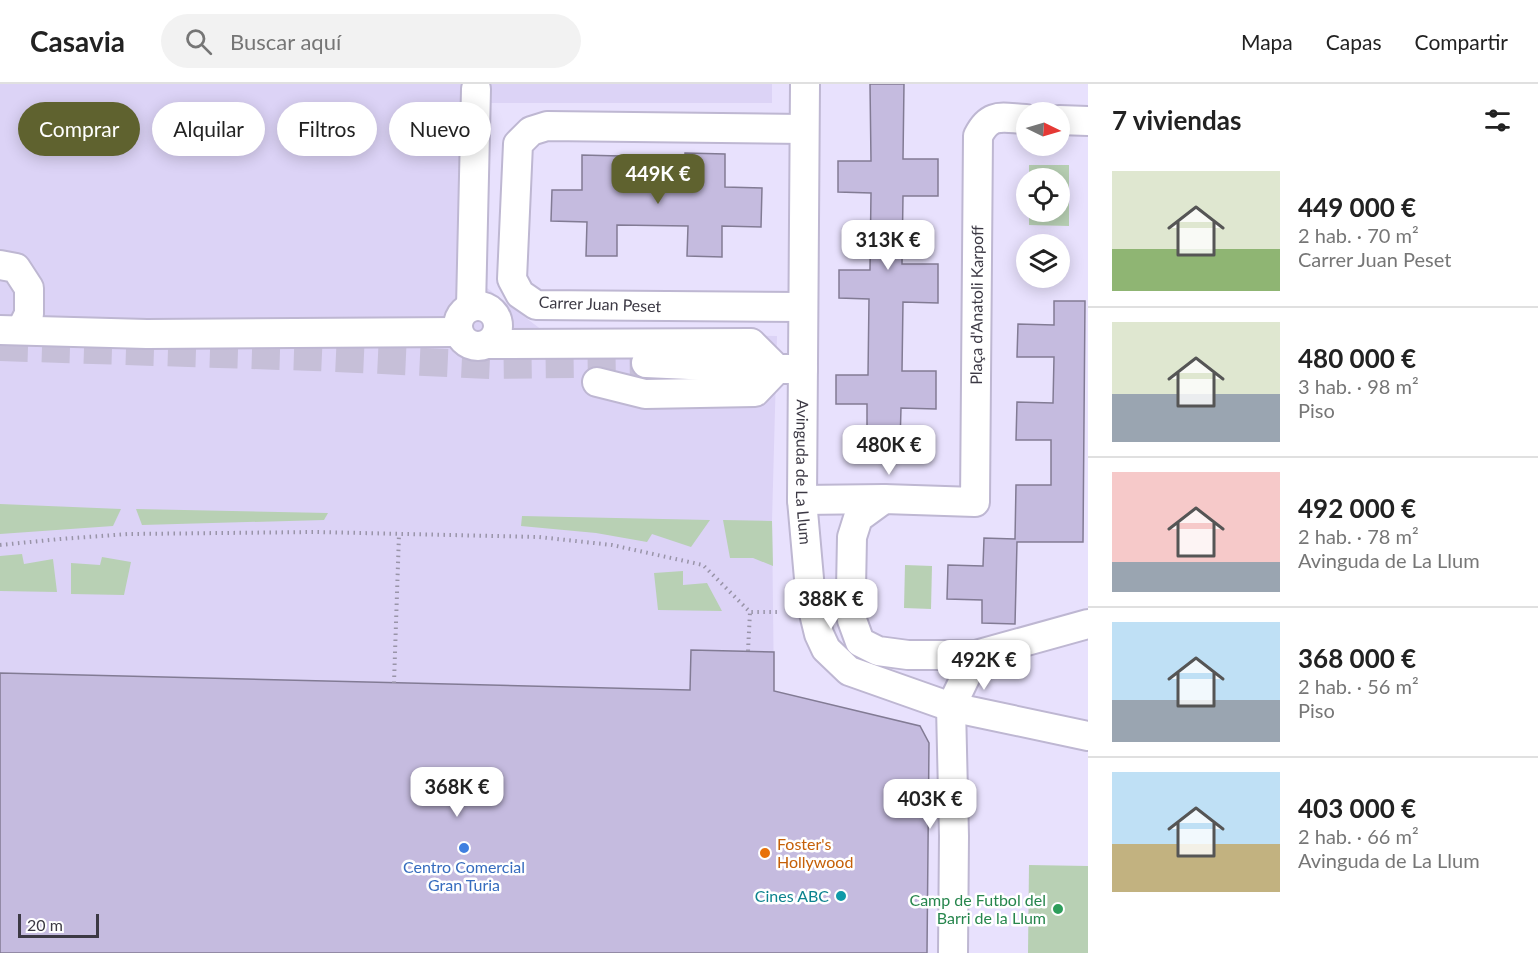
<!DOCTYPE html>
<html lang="es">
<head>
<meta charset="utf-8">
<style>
	body { margin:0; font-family:Lato,sans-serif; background:#f2f2f2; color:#222; height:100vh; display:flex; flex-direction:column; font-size:22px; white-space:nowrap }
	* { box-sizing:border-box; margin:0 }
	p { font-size:20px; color:#767676 }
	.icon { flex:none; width:33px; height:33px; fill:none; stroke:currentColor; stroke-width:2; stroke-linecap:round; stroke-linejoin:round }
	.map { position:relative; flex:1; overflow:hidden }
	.sheet { display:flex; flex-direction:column; background:#fff; width:450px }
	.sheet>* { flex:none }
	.guide { position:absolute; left:18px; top:18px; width:570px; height:54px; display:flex; gap:12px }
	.needle { width:39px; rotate:95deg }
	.tools { position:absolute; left:1016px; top:18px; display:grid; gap:12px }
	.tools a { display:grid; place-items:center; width:54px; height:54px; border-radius:50%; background:#fff; box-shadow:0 3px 15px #0003; font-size:30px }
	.scale { position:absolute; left:18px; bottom:15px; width:81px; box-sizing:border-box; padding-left:6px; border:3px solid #3c3944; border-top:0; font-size:16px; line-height:21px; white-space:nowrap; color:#3c3944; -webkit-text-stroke:4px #fff; paint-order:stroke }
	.price { position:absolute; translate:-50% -51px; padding:0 14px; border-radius:12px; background:#fff; color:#222; font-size:20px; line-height:39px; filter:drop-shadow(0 2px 3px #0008) }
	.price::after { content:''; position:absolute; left:50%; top:36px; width:18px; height:14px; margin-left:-9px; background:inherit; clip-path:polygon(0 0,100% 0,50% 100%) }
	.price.on { background:#5f622f; color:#fff }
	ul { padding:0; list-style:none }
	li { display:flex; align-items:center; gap:18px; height:150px; padding:0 24px }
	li+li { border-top:2px solid #e0e0e0 }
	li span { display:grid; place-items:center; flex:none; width:168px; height:120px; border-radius:0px; color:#555 }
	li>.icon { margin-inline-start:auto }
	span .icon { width:72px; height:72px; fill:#fffc; stroke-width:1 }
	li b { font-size:26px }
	h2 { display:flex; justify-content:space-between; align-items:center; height:72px; padding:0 24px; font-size:26px }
	.tag { padding:0 21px; border-radius:27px; background:#fff; box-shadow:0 3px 15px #0003; font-size:21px; line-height:54px }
	.tag.on { background:#5f622f; color:#fff }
	header { display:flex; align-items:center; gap:36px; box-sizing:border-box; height:84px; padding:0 30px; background:#fff; border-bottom:2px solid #e0e0e0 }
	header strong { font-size:28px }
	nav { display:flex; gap:33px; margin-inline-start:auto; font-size:21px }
	.search { width:420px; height:54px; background:#f2f2f2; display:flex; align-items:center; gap:15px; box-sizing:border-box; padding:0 21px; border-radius:33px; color:#767676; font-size:22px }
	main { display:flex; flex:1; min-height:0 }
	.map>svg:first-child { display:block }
</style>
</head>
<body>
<header>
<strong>Casavia</strong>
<div class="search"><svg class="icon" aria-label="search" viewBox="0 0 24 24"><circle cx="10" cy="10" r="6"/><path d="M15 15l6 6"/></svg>Buscar aquí</div>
<nav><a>Mapa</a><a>Capas</a><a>Compartir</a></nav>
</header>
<main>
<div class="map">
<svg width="1088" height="869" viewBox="0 0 1088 869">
	<rect width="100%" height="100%" fill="#e8e1fd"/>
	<!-- built -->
	<path fill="#dcd3f6" d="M0 0H772V19H491L487 204 547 250 777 252 772 437 774 608 782 609 920 642 0 869Z"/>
	<!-- green -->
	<g fill="#b8d0b4">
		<path d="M1029 81H1069V142L1029 141V128H1059V94H1029Z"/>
		<path d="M0 420 121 425 113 442 0 450Z"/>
		<path d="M136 425 328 429 324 436 142 441Z"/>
		<path d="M522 432 710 436 691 463 652 450 647 458 596 449 521 442Z"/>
		<path d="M723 436 772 437 773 482 753 474H730Z"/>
		<path d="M22 470 24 480 53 475 57 508 0 507V472Z"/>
		<path d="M102 473 131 478 124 511 71 510V479L100 481Z"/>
		<path d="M905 481 932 482 931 525 904 524Z"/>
		<path d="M683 487V501L707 499 722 527 658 526 654 489Z"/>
		<path d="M1029 781 1088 782V869H1028Z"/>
	</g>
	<!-- building -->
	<g fill="#c5bbdf" stroke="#827b94" stroke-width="1.5">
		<path d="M870 0H904L903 75H938V112H903L902 180H938V219L903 218 902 287H936V325L901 324 900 360 867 359V320H836V291H868L869 215 839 214V186H870L871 109 838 108V77H871Z"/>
		<path d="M685 69 725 70V103L762 104 761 143 722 142V173L687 172 688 142 617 141V172H586L587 138 551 137 552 106H582V71L620 72V104L684 105Z"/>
		<path d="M1054 217H1085L1083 458H1017L1015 540 982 539V516L947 515 948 481 983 482 984 454 1015 455 1016 401H1051V356H1016L1017 318 1053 319 1054 273H1017L1018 240 1054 241Z"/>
		<path d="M691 566 774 568V607L920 642 929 659 927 869H0V589L690 606Z"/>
	</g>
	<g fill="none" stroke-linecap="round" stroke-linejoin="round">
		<!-- minor-tunnel -->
		<path stroke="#c6bfd8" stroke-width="28" stroke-dasharray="28 14" stroke-linecap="butt" d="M0 263 314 273 491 281 646 279"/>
		<!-- minor casing -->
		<g stroke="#beb7d2" stroke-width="32">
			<g id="minor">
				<path id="s1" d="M805 0 802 416 811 517 819 550 826 565 849 587 951 623 1088 652"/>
				<path d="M1059 36 1088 37"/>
				<path d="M0 181 16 184 29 204V230L21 246"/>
				<circle cx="478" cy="242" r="20"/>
				<path d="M471 223 476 5"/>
				<path d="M803 223 536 221 520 210 512 195 518 60 531 47 547 42 804 45"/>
				<path d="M0 246 147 250 458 248"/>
				<path d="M488 260 751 259 777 285H803"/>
				<path d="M646 279 777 285"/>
				<path d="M597 298 645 310 755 308 777 285"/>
				<path d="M884 415 858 434 852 453 851 505 852 536 860 558 878 567 908 571H976L1088 540"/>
				<path id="s2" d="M802 416 884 415 975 418 978 52C990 28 1002 34 1026 35"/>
				<path d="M953 869 954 752 951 623 976 571"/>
			</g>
		</g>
		<!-- path -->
		<g stroke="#9994a8" stroke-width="4" stroke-dasharray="1.5 4.5" stroke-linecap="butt">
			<path d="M0 461 60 455 128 450 317 448 539 453 612 461 703 481 750 528H779"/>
			<path d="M748 567 750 528"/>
			<path d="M394 599 399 450"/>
		</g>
		<!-- minor -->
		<use href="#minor" stroke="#fff" stroke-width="28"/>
	</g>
	<!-- markers -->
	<circle fill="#3f7fe0" stroke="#fff" stroke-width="2" cx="464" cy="764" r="6"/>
	<circle fill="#e8710a" stroke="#fff" stroke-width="2" cx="765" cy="769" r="6"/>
	<circle fill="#0f9aa8" stroke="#fff" stroke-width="2" cx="841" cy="812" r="6"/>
	<circle fill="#2e9e5b" stroke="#fff" stroke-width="2" cx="1058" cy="825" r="6"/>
	<g text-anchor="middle" stroke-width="5" stroke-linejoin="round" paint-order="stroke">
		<!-- street labels -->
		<g font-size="16" fill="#3c3944" stroke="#fff">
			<text transform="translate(600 220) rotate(2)" y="6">Carrer Juan Peset</text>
			<text dy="6" stroke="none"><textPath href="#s2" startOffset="370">Plaça d'Anatoli Karpoff</textPath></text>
			<text dy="6" stroke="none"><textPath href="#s1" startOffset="388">Avinguda de La Llum</textPath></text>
		</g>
		<!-- food labels -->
		<g font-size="16" fill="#c56008" stroke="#fff" text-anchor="start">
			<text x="777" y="766">Foster's<tspan x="777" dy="18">Hollywood</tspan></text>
		</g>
		<!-- shop labels -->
		<g font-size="16" fill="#366cbe" stroke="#fff">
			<text x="464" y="789">Centro Comercial<tspan x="464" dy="18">Gran Turia</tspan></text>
		</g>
		<!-- culture labels -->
		<g font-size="16" fill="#0d838f" stroke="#fff" text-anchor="end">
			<text x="829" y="818">Cines ABC</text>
		</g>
		<!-- leisure labels -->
		<g font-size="16" fill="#27864d" stroke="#fff" text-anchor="end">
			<text x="1046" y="822">Camp de Futbol del<tspan x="1046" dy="18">Barri de la Llum</tspan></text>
		</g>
	</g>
</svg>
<div class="tools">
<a><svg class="needle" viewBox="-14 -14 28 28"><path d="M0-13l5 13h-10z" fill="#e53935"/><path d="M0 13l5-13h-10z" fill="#767676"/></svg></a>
<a><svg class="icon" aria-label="locate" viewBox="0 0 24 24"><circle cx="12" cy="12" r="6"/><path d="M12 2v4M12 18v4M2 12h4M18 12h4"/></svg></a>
<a><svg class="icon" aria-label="layers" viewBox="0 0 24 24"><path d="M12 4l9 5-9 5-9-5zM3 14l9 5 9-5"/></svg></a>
</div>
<div class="scale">20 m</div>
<b class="price on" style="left:658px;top:121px">449K €</b>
<b class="price" style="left:888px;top:187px">313K €</b>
<b class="price" style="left:889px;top:392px">480K €</b>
<b class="price" style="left:831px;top:546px">388K €</b>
<b class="price" style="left:984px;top:607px">492K €</b>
<b class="price" style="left:457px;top:734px">368K €</b>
<b class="price" style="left:930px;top:746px">403K €</b>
<div class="guide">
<a class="tag on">Comprar</a>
<a class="tag">Alquilar</a>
<a class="tag">Filtros</a>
<a class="tag">Nuevo</a>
</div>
</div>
<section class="sheet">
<h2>7 viviendas<svg class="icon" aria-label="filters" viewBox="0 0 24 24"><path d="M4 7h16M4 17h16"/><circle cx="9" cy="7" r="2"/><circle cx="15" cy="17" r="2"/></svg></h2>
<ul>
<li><span style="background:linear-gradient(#dfe7d0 65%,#8fb573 0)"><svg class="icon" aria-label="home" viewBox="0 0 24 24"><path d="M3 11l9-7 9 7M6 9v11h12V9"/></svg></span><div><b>449 000 €</b><p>2 hab. · 70 m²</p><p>Carrer Juan Peset</p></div></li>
<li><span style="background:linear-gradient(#dfe7d0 60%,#9aa5b1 0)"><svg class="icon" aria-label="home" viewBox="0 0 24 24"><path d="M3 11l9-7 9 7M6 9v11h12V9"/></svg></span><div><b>480 000 €</b><p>3 hab. · 98 m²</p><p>Piso</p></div></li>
<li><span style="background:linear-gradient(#f6c9c9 75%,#9aa5b1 0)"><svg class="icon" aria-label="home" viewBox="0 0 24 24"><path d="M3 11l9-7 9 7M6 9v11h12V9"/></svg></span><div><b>492 000 €</b><p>2 hab. · 78 m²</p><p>Avinguda de La Llum</p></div></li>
<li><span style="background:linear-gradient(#bfe0f5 65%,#9aa5b1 0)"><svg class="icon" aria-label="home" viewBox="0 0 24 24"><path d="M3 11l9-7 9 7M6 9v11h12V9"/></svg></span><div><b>368 000 €</b><p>2 hab. · 56 m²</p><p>Piso</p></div></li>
<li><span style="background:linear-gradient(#bfe0f5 60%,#c2b280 0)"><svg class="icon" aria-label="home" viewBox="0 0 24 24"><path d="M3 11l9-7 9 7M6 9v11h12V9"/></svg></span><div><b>403 000 €</b><p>2 hab. · 66 m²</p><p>Avinguda de La Llum</p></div></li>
</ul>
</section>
</main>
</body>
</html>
